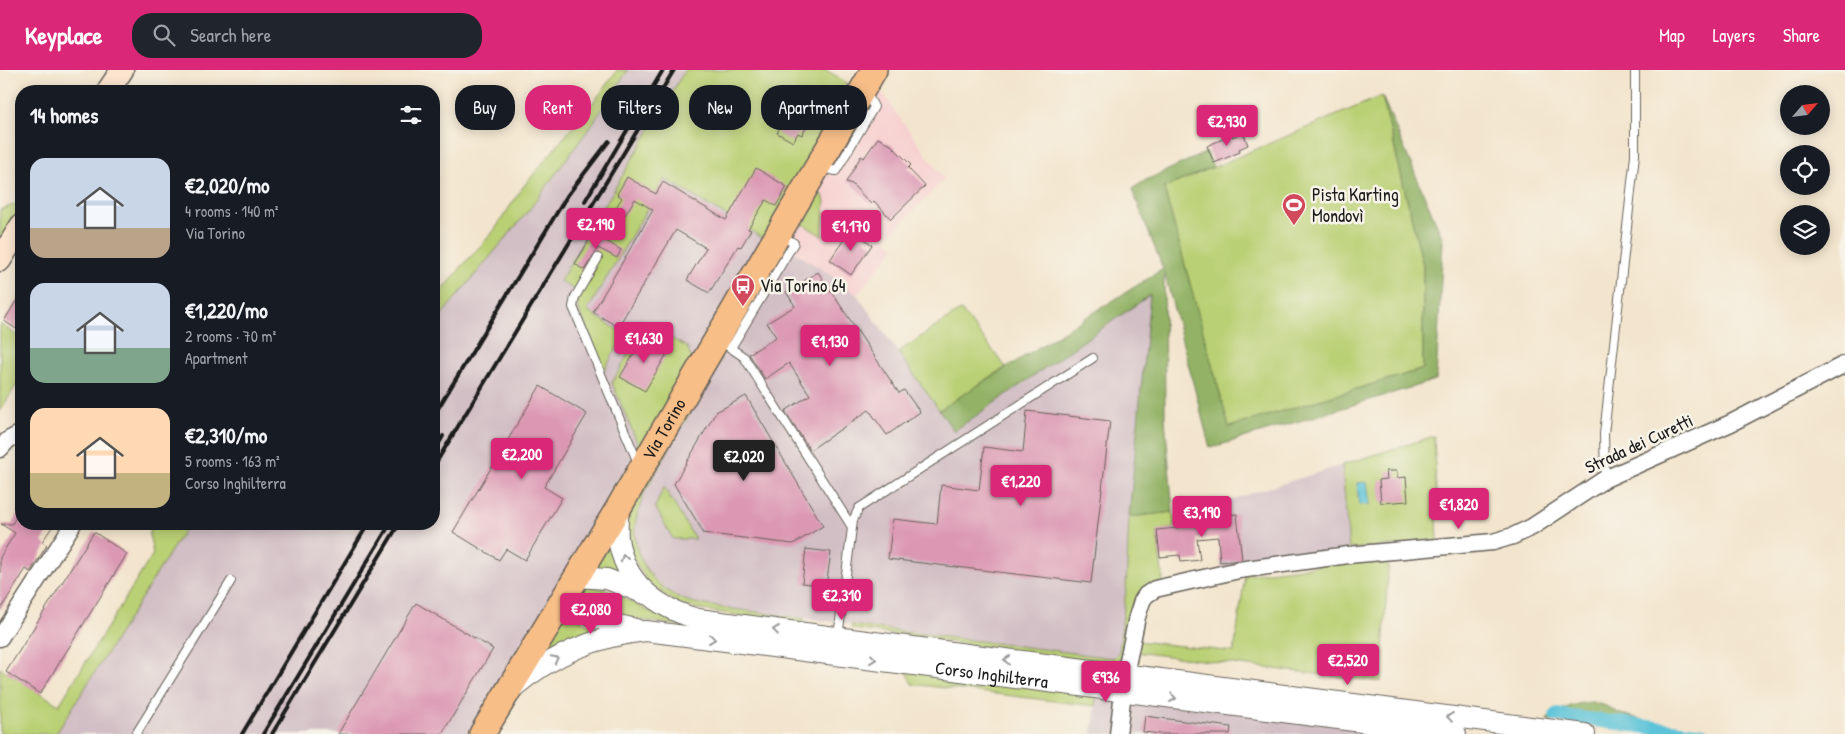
<!DOCTYPE html>
<html lang="en">
<head>
<meta charset="utf-8">
<style>
	body { margin:0; font-family:"Patrick Hand",sans-serif; background:#20242c; color:#f1f3f6; height:100vh; display:flex; flex-direction:column; font-size:19px; white-space:nowrap }
	* { box-sizing:border-box; margin:0 }
	p { font-size:16px; color:#9ea1a6 }
	.icon { flex:none; width:28px; height:28px; fill:none; stroke:currentColor; stroke-width:2; stroke-linecap:round; stroke-linejoin:round }
	.map { position:relative; flex:1; overflow:hidden }
	.side { position:absolute; left:15px; top:15px; width:425px; height:445px; display:flex; flex-direction:column; background:#171b24; border-radius:20px; box-shadow:0 2px 12px #0003 }
	.side>* { flex:none }
	.banner { position:absolute; left:455px; top:15px; width:475px; height:45px; display:flex; gap:10px }
	.needle { width:32px; rotate:62deg }
	.controls { position:absolute; left:1780px; top:15px; display:grid; gap:10px }
	.controls a { display:grid; place-items:center; width:50px; height:50px; border-radius:50%; background:#171b24; box-shadow:0 2px 12px #0003; font-size:25px }
	.price { position:absolute; translate:-50% -42px; padding:0 11px; border-radius:5px; background:#db2777; color:#fff; font-size:16px; line-height:32px; filter:drop-shadow(0 1px 2px #0008) }
	.price::after { content:''; position:absolute; left:50%; top:30px; width:15px; height:11px; margin-left:-8px; background:inherit; clip-path:polygon(0 0,100% 0,50% 100%) }
	.price.selected { background:#222; color:#fff }
	ul { padding:0; list-style:none }
	li { display:flex; align-items:center; gap:15px; height:125px; padding:0 15px }
	li span { display:grid; place-items:center; flex:none; width:140px; height:100px; border-radius:15px; color:#555 }
	li>.icon { margin-inline-start:auto }
	span .icon { width:60px; height:60px; fill:#fffc; stroke-width:1 }
	li b { font-size:21px }
	h2 { display:flex; justify-content:space-between; align-items:center; height:60px; padding:0 15px; font-size:21px }
	.tag { padding:0 18px; border-radius:20px; background:#171b24; box-shadow:0 2px 12px #0003; font-size:18px; line-height:45px }
	.tag.selected { background:#db2777; color:#fff }
	header { display:flex; align-items:center; gap:30px; box-sizing:border-box; height:70px; padding:0 25px; background:#db2777; color:#fff }
	header strong { font-size:24px }
	nav { display:flex; gap:28px; margin-inline-start:auto; font-size:18px }
	.search { width:350px; height:45px; background:#20242c; display:flex; align-items:center; gap:12px; box-sizing:border-box; padding:0 18px; border-radius:20px; color:#9ea1a6; font-size:19px }
	.map>svg:first-child { display:block }
</style>
</head>
<body>
<header>
<strong>Keyplace</strong>
<div class="search"><svg class="icon" aria-label="search" viewBox="0 0 24 24"><circle cx="10" cy="10" r="6"/><path d="M15 15l6 6"/></svg>Search here</div>
<nav><a>Map</a><a>Layers</a><a>Share</a></nav>
</header>
<div class="map">
<svg width="1845" height="664" viewBox="0 0 1845 664">
	<rect width="100%" height="100%" fill="#f7f3e8"/>
	<filter id="ink" filterUnits="userSpaceOnUse"><feTurbulence type="fractalNoise" baseFrequency=".02" numOctaves="2"/><feDisplacementMap in="SourceGraphic" scale="10" xChannelSelector="R" yChannelSelector="G"/><feConvolveMatrix kernelMatrix="1 2 1 2 8 2 1 2 1" color-interpolation-filters="sRGB"/></filter>
	<filter id="wash" filterUnits="userSpaceOnUse"><feTurbulence type="fractalNoise" baseFrequency=".0096" numOctaves="4" result="noise"/><feDisplacementMap in="SourceGraphic" scale="20" xChannelSelector="R" yChannelSelector="G"/><feGaussianBlur stdDeviation="1.12" result="paint"/><feColorMatrix in="noise" values="0 0 0 0 0 0 0 0 0 0 0 0 0 0 0 0 0 1.4 0 .05"/><feComposite in="paint" operator="in"/></filter>
	<g filter="url(#wash)">
		<rect width="100%" height="100%" fill="#f3e5cd"/>
		<!-- built -->
		<path fill="#f7d0d0" d="M876 15 944 109 886 169 895 177 857 225 822 199 781 175Z"/>
		<!-- industrial -->
		<g fill="#d2bec5">
			<path d="M628 0H685L632 89 766 170 473 664H41L153 484 149 463 155 454H434V254L529 140 593 53Z"/>
			<path d="M785 177 822 199 857 225 955 361 1151 224 1129 447 1126 519 1119 582 1113 588 704 535 679 528 668 521 651 505 644 495 638 482 635 469 637 445 645 421Z"/>
			<path d="M1342 395 1349 479 1221 498 1214 435Z"/>
			<path d="M1097 624 1403 664H1092Z"/>
		</g>
		<!-- green -->
		<g fill="#bad074" stroke="#6b7648">
			<path d="M617 0H628L593 53 529 140 434 254V231L463 195 493 162 523 117 599 25Z"/>
			<path d="M685 0H826L840 8 854 22 766 170 665 109 587 241 625 264 604 300 578 238 577 234 581 224 560 211Z"/>
			<path d="M1382 26 1423 195V299L1229 358 1164 118Z"/>
			<path d="M814 120 823 125 825 132 822 166 796 150Z"/>
			<path d="M21 132V142L0 174V140Z"/>
			<path d="M961 240 1006 297 939 340 898 282Z"/>
			<path d="M0 254 21 268V308L0 341Z"/>
			<path d="M649 256 687 277 693 293 641 382 612 313 642 260Z"/>
			<path d="M717 285 721 288 645 421C641 433 636 445 635 458 633 487 653 516 680 528 696 535 714 536 732 539 756 542 780 545 804 549V554L702 540 678 534 648 513 633 488 629 476 627 449 631 433Z"/>
			<path d="M1434 366 1438 472 1349 479 1342 395Z"/>
			<path d="M664 417 695 469H673L655 437Z"/>
			<path d="M1173 442 1175 458 1157 461 1163 511 1153 516 1121 590 1114 594 852 559 851 555 1113 588 1119 582 1126 519 1129 447Z"/>
			<path d="M155 454H188L56 664H0V598L59 635 153 484 149 463Z"/>
			<path d="M611 468 621 503 608 499 594 498Z"/>
			<path d="M1389 487 1381 612 1135 582 1138 571 1234 582 1245 505Z"/>
			<path d="M589 516 609 520 646 540 673 551 800 570C764 566 729 561 693 557 662 553 631 550 602 539 593 536 581 530 582 519Z"/>
			<path d="M567 540 585 553 603 559 577 566 541 583Z"/>
			<path d="M906 600 1097 624 1095 636 912 614Z"/>
		</g>
		<!-- forest -->
		<g fill="#93b266" stroke="#586741">
			<path d="M1382 26 1443 169 1436 310 1210 378 1164 201 1165 349 1173 442 1129 447 1150 225 954 361 939 340 1163 199 1132 119 1146 110 1207 82 1213 97 1164 118 1229 357 1423 299V195Z"/>
			<path d="M1592 632 1606 636 1618 643 1639 649 1655 657 1663 664 1546 650C1561 639 1573 633 1592 632Z"/>
		</g>
		<!-- water -->
		<path fill="#5bc3d8" stroke="#3c707a" d="M1367 412 1370 434 1359 435 1357 413Z"/>
		<g fill="none" stroke-linecap="round" stroke-linejoin="round">
			<!-- canal -->
			<path stroke="#5bc3d8" stroke-width="14" d="M1556 645 1703 664"/>
		</g>
		<g id="blocks">
			<!-- building -->
			<g fill="#db98b3">
				<path d="M790 40 810 51 802 65 798 63 793 72 777 63Z"/>
				<path d="M1243 62 1248 75 1239 79 1240 82 1214 93 1207 76 1232 65 1233 67Z"/>
				<path d="M878 68 891 75 911 95 908 98 925 116 891 149 874 131 871 134 852 114 846 112 861 86 864 88Z"/>
				<path d="M756 98 787 117 776 136 766 130 748 159 751 160 741 177 738 176 709 223 687 210 706 178 676 160 618 257 593 242 653 140 635 129 625 145 615 139 622 128 617 124 627 107 656 124 663 112 726 150Z"/>
				<path d="M851 159 872 175 851 205 830 190Z"/>
				<path d="M593 163 621 180 617 188 598 178 584 200 575 194Z"/>
				<path d="M818 202 899 323 904 320 920 342 887 365 869 340 810 380 785 341 810 325 789 293 765 309 749 284 776 267 767 253 795 236 786 222Z"/>
				<path d="M21 223V262L4 251Z"/>
				<path d="M643 268 668 282 645 321 620 307Z"/>
				<path d="M540 316 587 344 544 417 562 428 525 490 506 479 499 490 453 462Z"/>
				<path d="M746 326 823 456 793 474 702 463V460L674 414 716 342Z"/>
				<path d="M1027 341 1110 351 1091 513 888 489 893 449 937 454 941 415 979 420 984 377 1023 382Z"/>
				<path d="M1386 401H1397V408L1406 407 1408 431 1381 433 1379 410 1387 409Z"/>
				<path d="M21 438V454H54L42 472 47 475 30 502 26 499 0 540V487L15 463 1 454H12Z"/>
				<path d="M1237 444 1242 490 1220 492 1218 467 1197 469 1200 490 1181 492 1180 485 1160 487 1157 460 1178 458 1177 454 1195 452V448Z"/>
				<path d="M94 462 127 484 40 624 6 602Z"/>
				<path d="M806 479 831 482 826 516 802 513Z"/>
				<path d="M416 533 493 579 442 664H338Z"/>
				<path d="M1145 646 1231 657 1230 664H1160L1143 662Z"/>
			</g>
		</g>
	</g>
	<g filter="url(#ink)">
		<use href="#blocks" fill-opacity="0" stroke="#67625a" stroke-width="1"/>
		<g fill="none" stroke-linecap="round" stroke-linejoin="round">
			<!-- service casing -->
			<g stroke="#67625a" stroke-width="10">
				<g id="service">
					<path d="M822 98 836 101 874 37 866 22"/>
					<path d="M598 188 575 227 573 237 638 393"/>
					<path d="M720 271 744 287 852 457"/>
					<path d="M731 278 794 173 780 165"/>
					<path d="M1605 409 1604 364 1635 85V0"/>
					<path d="M838 567 853 450 859 438 1093 288"/>
					<path d="M136 664 231 511"/>
				</g>
			</g>
			<!-- minor casing -->
			<g stroke="#67625a" stroke-width="19">
				<g id="minor">
					<path d="M0 379 8 370 21 363"/>
					<path d="M0 568 73 454"/>
					<path d="M1118 664 1125 605 1137 547 1142 531 1146 525 1155 519 1239 500 1348 485 1493 472 1513 466 1532 457 1605 409 1731 353 1845 294"/>
				</g>
			</g>
			<!-- tertiary casing -->
			<g stroke="#67625a" stroke-width="22">
				<g id="tertiary">
					<path d="M619 437C618 447 617 458 618 468 624 513 657 538 698 549L1585 664"/>
					<path d="M577 507 607 509 645 524"/>
					<path d="M568 522C582 548 609 553 636 559"/>
					<path id="s1" d="M514 617C552 585 597 566 646 561L1456 664"/>
				</g>
			</g>
			<!-- secondary casing -->
			<g stroke="#67625a" stroke-width="25">
				<g id="secondary">
					<path d="M108 21 122 0"/>
					<path d="M0 190 21 156"/>
				</g>
			</g>
			<!-- primary casing -->
			<g stroke="#67625a" stroke-width="28">
				<g id="primary">
					<path id="s2" d="M482 664 619 437 874 0"/>
				</g>
			</g>
			<!-- service -->
			<use href="#service" stroke="#fff" stroke-width="8"/>
			<!-- minor -->
			<use href="#minor" stroke="#fff" stroke-width="16"/>
			<!-- tertiary -->
			<use href="#tertiary" stroke="#fff" stroke-width="20"/>
			<!-- secondary -->
			<use href="#secondary" stroke="#fce5cf" stroke-width="22"/>
			<!-- primary -->
			<use href="#primary" stroke="#f7be88" stroke-width="25"/>
			<!-- rail -->
			<g stroke="#1c1c1c" stroke-width="4">
				<path d="M585 131 663 0"/>
				<path d="M434 345 567 126 609 71"/>
				<path d="M434 382 443 366"/>
				<path d="M434 396 674 0"/>
				<path d="M242 664 368 454"/>
				<path d="M263 664 390 454"/>
				<path d="M272 664 399 454"/>
			</g>
		</g>
		<!-- one-way arrows -->
		<defs><path id="oneway-chevron" d="M-2-3.5L2.5 0L-2 3.5" fill="none" stroke-width="1.6" stroke-linecap="round" stroke-linejoin="round" transform="scale(1.25)"/></defs>
		<g stroke="#999">
			<use href="#oneway-chevron" transform="translate(624 488) rotate(-110)"/>
			<use href="#oneway-chevron" transform="translate(776 560) rotate(-173)"/>
			<use href="#oneway-chevron" transform="translate(712 569) rotate(7)"/>
			<use href="#oneway-chevron" transform="translate(555 589) rotate(-27)"/>
			<use href="#oneway-chevron" transform="translate(873 589) rotate(7)"/>
			<use href="#oneway-chevron" transform="translate(1007 590) rotate(-173)"/>
			<use href="#oneway-chevron" transform="translate(1173 628) rotate(7)"/>
			<use href="#oneway-chevron" transform="translate(1450 647) rotate(-173)"/>
		</g>
	</g>
	<!-- icons -->
	<defs>
		<g id="stadium-pin" transform="scale(1.25)"><path d="M0 17L-7.5 6A9.5 9.5 0 1 1 7.5 6Z" fill="#d1495b" stroke="#f7f3e8"/><path d="M0-5a6.5 5 0 1 0 0 10a6.5 5 0 1 0 0-10ZM-3.5-1.8h7v3.6h-7Z" fill="#fff"/></g>
		<g id="bus-pin" transform="scale(1.25)"><path d="M0 17L-7.5 6A9.5 9.5 0 1 1 7.5 6Z" fill="#d1495b" stroke="#f7f3e8"/><path d="M-5-6H5V4H4V6H2V4H-2V6H-4V4H-5ZM-3.5-4V0h7V-4ZM-3.5 1.2v1.5H-2V1.2ZM2 1.2v1.5H3.5V1.2Z" fill="#fff"/></g>
	</defs>
	<g fill-rule="evenodd">
		<use href="#stadium-pin" x="1294" y="135"/>
		<use href="#bus-pin" x="743" y="216"/>
	</g>
	<g text-anchor="middle" stroke-width="5" stroke-linejoin="round" paint-order="stroke">
		<!-- poi labels -->
		<g font-size="18" fill="#1c1c1c" stroke="#f7f3e8" text-anchor="start">
			<text x="1312" y="131">Pista Karting<tspan x="1312" dy="21">Mondovì</tspan></text>
			<text x="760" y="222">Via Torino 64</text>
		</g>
		<!-- street labels -->
		<g font-size="18" fill="#1c1c1c" stroke="#f7f3e8">
			<text dy="6" stroke="none"><textPath href="#s2" startOffset="355">Via Torino</textPath></text>
			<text transform="translate(1639 374) rotate(-25)" y="6">Strada dei Curetti</text>
			<text dy="6" stroke="none"><textPath href="#s1" startOffset="494">Corso Inghilterra</textPath></text>
		</g>
	</g>
</svg>
<div class="controls">
<a><svg class="needle" viewBox="-14 -14 28 28"><path d="M0-13l5 13h-10z" fill="#e53935"/><path d="M0 13l5-13h-10z" fill="#9ea1a6"/></svg></a>
<a><svg class="icon" aria-label="locate" viewBox="0 0 24 24"><circle cx="12" cy="12" r="6"/><path d="M12 2v4M12 18v4M2 12h4M18 12h4"/></svg></a>
<a><svg class="icon" aria-label="layers" viewBox="0 0 24 24"><path d="M12 4l9 5-9 5-9-5zM3 14l9 5 9-5"/></svg></a>
</div>
<b class="price" style="left:1227px;top:77px">€2,930</b>
<b class="price" style="left:596px;top:180px">€2,190</b>
<b class="price" style="left:851px;top:182px">€1,170</b>
<b class="price" style="left:644px;top:294px">€1,630</b>
<b class="price" style="left:830px;top:297px">€1,130</b>
<b class="price" style="left:522px;top:410px">€2,200</b>
<b class="price selected" style="left:744px;top:412px">€2,020</b>
<b class="price" style="left:1021px;top:437px">€1,220</b>
<b class="price" style="left:1459px;top:460px">€1,820</b>
<b class="price" style="left:1202px;top:468px">€3,190</b>
<b class="price" style="left:842px;top:551px">€2,310</b>
<b class="price" style="left:591px;top:565px">€2,080</b>
<b class="price" style="left:1348px;top:616px">€2,520</b>
<b class="price" style="left:1106px;top:633px">€936</b>
<div class="banner">
<a class="tag">Buy</a>
<a class="tag selected">Rent</a>
<a class="tag">Filters</a>
<a class="tag">New</a>
<a class="tag">Apartment</a>
</div>
<section class="side">
<h2>14 homes<svg class="icon" aria-label="filters" viewBox="0 0 24 24"><path d="M4 7h16M4 17h16"/><circle cx="9" cy="7" r="2"/><circle cx="15" cy="17" r="2"/></svg></h2>
<ul>
<li><span style="background:linear-gradient(#c9d6e8 70%,#b9a48a 0)"><svg class="icon" aria-label="home" viewBox="0 0 24 24"><path d="M3 11l9-7 9 7M6 9v11h12V9"/></svg></span><div><b>€2,020/mo</b><p>4 rooms · 140 m²</p><p>Via Torino</p></div></li>
<li><span style="background:linear-gradient(#c9d6e8 65%,#7fa58c 0)"><svg class="icon" aria-label="home" viewBox="0 0 24 24"><path d="M3 11l9-7 9 7M6 9v11h12V9"/></svg></span><div><b>€1,220/mo</b><p>2 rooms · 70 m²</p><p>Apartment</p></div></li>
<li><span style="background:linear-gradient(#ffd9b3 65%,#c2b280 0)"><svg class="icon" aria-label="home" viewBox="0 0 24 24"><path d="M3 11l9-7 9 7M6 9v11h12V9"/></svg></span><div><b>€2,310/mo</b><p>5 rooms · 163 m²</p><p>Corso Inghilterra</p></div></li>
</ul>
</section>
</div>
</body>
</html>
